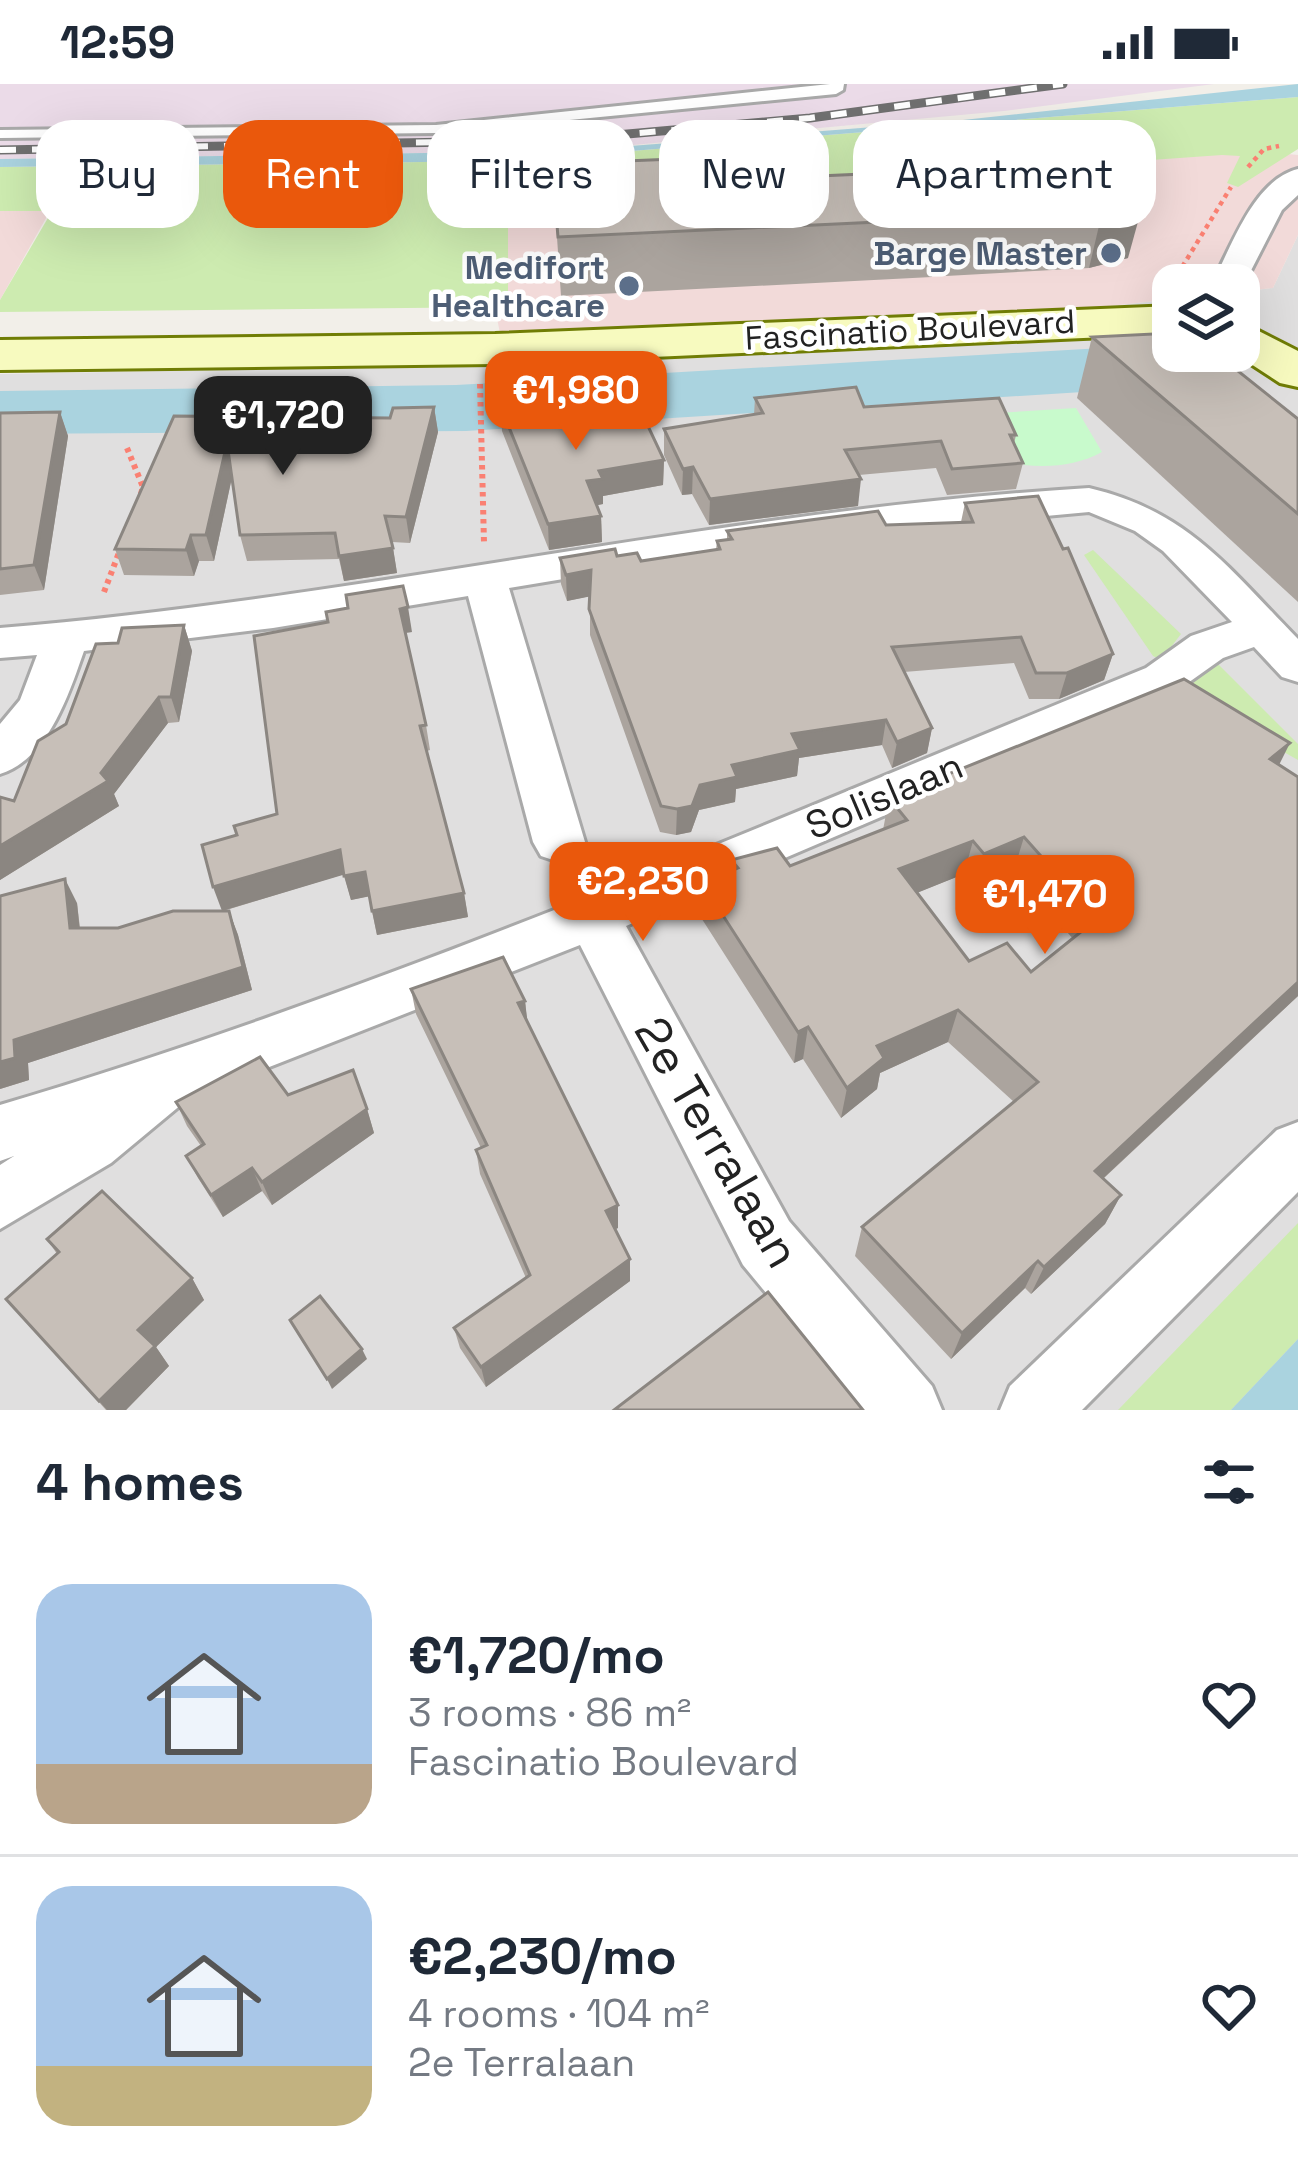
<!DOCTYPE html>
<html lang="en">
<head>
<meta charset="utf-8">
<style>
	body { margin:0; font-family:"Space Grotesk",sans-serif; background:#f6f6f7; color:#1f2937; height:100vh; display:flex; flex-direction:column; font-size:45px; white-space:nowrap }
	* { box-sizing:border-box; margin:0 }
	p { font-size:39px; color:#747a83 }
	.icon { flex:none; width:66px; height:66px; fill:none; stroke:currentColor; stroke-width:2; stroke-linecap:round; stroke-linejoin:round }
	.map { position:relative; height:1326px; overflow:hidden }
	.details { display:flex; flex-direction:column; background:#fff; flex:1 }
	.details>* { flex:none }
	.hud { position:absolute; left:36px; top:36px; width:1227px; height:108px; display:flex; gap:24px }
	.fabs { position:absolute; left:1152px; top:180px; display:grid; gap:24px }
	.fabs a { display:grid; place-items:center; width:108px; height:108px; border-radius:24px; background:#fff; box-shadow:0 12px 48px #0002; font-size:60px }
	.price { position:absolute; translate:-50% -102px; padding:0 27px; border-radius:24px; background:#ea580c; color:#fff; font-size:39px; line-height:78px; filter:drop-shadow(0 3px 6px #0008) }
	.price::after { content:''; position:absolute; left:50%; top:72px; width:36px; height:27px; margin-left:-18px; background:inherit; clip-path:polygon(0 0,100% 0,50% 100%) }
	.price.on { background:#222; color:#fff }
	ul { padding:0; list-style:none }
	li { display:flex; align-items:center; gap:36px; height:300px; padding:0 36px }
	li+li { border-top:3px solid #e0e1e3 }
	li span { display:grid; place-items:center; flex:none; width:336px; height:240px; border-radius:36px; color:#555 }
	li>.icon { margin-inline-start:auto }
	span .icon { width:144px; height:144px; fill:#fffc; stroke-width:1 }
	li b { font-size:51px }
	h2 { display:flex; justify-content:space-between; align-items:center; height:144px; padding:0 36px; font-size:51px }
	.tag { padding:0 42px; border-radius:36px; background:#fff; box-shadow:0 12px 48px #0002; font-size:42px; line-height:108px }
	.tag.on { background:#ea580c; color:#fff }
	.status { display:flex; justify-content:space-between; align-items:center; height:84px; padding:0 60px; background:#fff; direction:ltr }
	.status svg { height:33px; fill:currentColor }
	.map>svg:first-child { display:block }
</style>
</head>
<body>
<div class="status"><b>12:59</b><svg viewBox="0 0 49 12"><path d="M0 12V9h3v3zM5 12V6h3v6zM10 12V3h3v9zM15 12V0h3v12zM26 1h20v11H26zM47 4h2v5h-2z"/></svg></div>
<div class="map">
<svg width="1298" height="1326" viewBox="0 0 1298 1326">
	<rect width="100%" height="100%" fill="#f2efe9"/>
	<!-- residential -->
	<path fill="#e0dfdf" d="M1298 151V1326H0V290L597 279 1173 215V267H1239V208L1273 204Z"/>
	<!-- commercial -->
	<g fill="#f2dad9">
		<path d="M1227 64 1298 71V151L1273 204 1239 208V201H1173V215L597 279H506L473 115Z"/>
		<path d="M0 127H50L0 216Z"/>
	</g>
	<!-- industrial -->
	<path fill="#ebdbe8" d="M0 0H1214L1004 27 567 67 0 75Z"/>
	<!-- grass -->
	<g fill="#cdebb0">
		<path d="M1298 13V65L1238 103 1227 99 1240 72 1222 71 508 121V223L0 228V216L52 127H0V83L507 77Z"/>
		<path d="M1093 466 1181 550 1161 576 1153 572 1084 471Z"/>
		<path d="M1217 579 1298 660V676L1176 607Z"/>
		<path d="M695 762 685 770 556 811 550 808C582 757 640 763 695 762Z"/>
		<path d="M1298 1139V1255L1231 1326H1118Z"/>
	</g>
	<!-- park -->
	<path fill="#c8facc" d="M1076 324 1102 368C1078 381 1051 384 1024 381L997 329Z"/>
	<!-- water -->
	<g fill="#aad3df">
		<path d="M1298 0V13L507 77 0 83V75L567 67 963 36Z"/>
		<path d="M1137 262 1173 267 1177 302 466 347 0 350V307L456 301Z"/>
		<path d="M1298 1255V1326H1231Z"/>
	</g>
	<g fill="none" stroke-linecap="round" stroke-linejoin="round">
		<!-- lane casing -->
		<g stroke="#a9a9a9" stroke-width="6">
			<path id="lane" d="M830 0H844L843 6 836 10 436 49 0 54V46L436 41Z"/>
		</g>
		<!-- street casing -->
		<g stroke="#a9a9a9" stroke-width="6">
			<g id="street">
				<path d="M1298 85V111L1282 126 1240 208 1239 201H1211C1231 165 1253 96 1298 85Z"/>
				<path d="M1089 404C1189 427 1229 485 1298 555V598L1282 593 1254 563 1223 574 1178 606 626 842 789 1137 932 1302 942 1326H863L743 1181 580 861 188 1015 111 1079 0 1145V1081L14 1072 0 1077V1021C390 905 768 738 1146 584L1191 552 1232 538 1163 467 1135 447 1089 428 816 453 509 504 585 758 577 772 559 778 541 772 533 758 468 512 273 544 84 567C69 610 48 675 0 690V640L20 616 37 571 0 574V544C366 514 723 426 1089 404Z"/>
				<path d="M1298 1038V1108L1082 1326H1000L1010 1302 1277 1046Z"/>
			</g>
		</g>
		<!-- secondary casing -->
		<g stroke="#707d05" stroke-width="6">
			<g id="secondary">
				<path d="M1173 222V250L495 280 0 286V256L495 250Z"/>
				<path d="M1239 237 1298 267V303L1280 299 1231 267H1239Z"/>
			</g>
		</g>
		<!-- path-far1 -->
		<g stroke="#fa8072" stroke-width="4.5" stroke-dasharray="4.5 4.5" stroke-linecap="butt">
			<path d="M1248 83 1264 65 1279 62"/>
			<path d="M1173 198 1231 103"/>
		</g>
		<!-- path -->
		<g stroke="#fa8072" stroke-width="6" stroke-dasharray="4.5 4.5" stroke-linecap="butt">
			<path d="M480 300 484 459"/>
			<path d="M127 364 143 403 140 413"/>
			<path d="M104 508 120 466"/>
		</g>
		<!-- lane -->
		<use href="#lane" fill="#fff" fill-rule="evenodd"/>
		<!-- street -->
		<use href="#street" fill="#fff" fill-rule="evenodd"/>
		<!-- secondary -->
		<use href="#secondary" fill="#f7fabf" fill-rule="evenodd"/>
		<!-- rail casing -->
		<g stroke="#707070" stroke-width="9">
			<path id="rail" d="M0 66 559 56 810 34 1063 0"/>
		</g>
		<!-- rail -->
		<use href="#rail" stroke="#fff" stroke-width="6" stroke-dasharray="16" stroke-linecap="butt"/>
	</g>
	<!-- wall -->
	<g fill="#aba49e" fill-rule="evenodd">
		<path d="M1098 64 1128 174 1089 184 946 192 934 181 932 193 561 212 552 80 708 97 942 86 944 69 995 75Z"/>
		<path d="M1092 253 1298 335V518L1077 314Z"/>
		<path d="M755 314 864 323 1016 351 1014 360 1023 379 1016 405 947 411 936 384 859 391 858 422 709 441 692 410 682 411 664 371V345L754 331Z"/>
		<path d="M500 321 577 334 664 376 663 401 603 412V420L597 421 601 432 602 458 549 466 502 347Z"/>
		<path d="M434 323 438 348 410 459 392 458 397 489 344 497 339 475 247 477 240 451 232 393 214 477H199L194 492 124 491 115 465 174 332 390 334Z"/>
		<path d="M60 328 68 352 44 506 0 511V329Z"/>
		<path d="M965 419 1113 570 1104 596 1059 615H1029L1014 579 904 588 932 644 927 669 892 684 882 661 799 674 797 692 736 705 735 718 699 726 691 748 676 751 660 748 590 551V512L567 517 561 500 560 474 617 472 641 477 716 466 717 457 727 456V447L961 438Z"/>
		<path d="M184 541 192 567 179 638 168 639 114 710 119 722 0 796V713L14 717 66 640 118 559Z"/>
		<path d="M412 548 405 549 426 641 430 666 427 667 464 809 468 833 377 851 369 812 351 816 344 790 223 827H229L238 851 252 906 28 979 29 996 0 1005 77 819 80 844H118L222 827 237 751 277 730 254 552Z"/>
		<path d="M1279 681 1298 693V912L1103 1095 1121 1111 1105 1140 1031 1210 1025 1204 951 1275 855 1172 862 1143 1014 1018 948 958 880 989 877 1005 841 1034 803 975 794 979 700 832 702 799 731 787V776L790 782 883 746 889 714ZM1014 786 1073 855 1031 888 969 877 916 809 964 790 975 804Z"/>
		<path d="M411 905 525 917 527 937 618 1144 615 1145 630 1175V1197L486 1303 460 1264 454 1244 526 1194 480 1090 476 1066 481 1064 416 930Z"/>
		<path d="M288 1011 367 1025 374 1049 272 1121 262 1107 223 1133 198 1094 186 1072 201 1062 187 1042 176 1018Z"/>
		<path d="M47 1155 192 1194 204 1216 156 1263 169 1282 126 1326H106L6 1215 57 1170Z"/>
	</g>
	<!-- shaded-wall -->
	<g fill="#8b8681">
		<path d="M1144 116 1128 174 1089 184 1103 125Z"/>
		<path d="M434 323 438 348 410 459 406 433Z"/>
		<path d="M60 328 68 352 44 506 34 481Z"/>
		<path d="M227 359 234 384 214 477 206 451Z"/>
		<path d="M664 376 663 401 603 412V420L588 423 587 397 599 387Z"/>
		<path d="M693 383 692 410 682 411 683 385Z"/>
		<path d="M861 395 858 422 709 441 710 415Z"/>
		<path d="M601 432 602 458 549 466 548 440Z"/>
		<path d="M191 451 199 477 194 492 186 466Z"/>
		<path d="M393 464 397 489 344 497 339 472Z"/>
		<path d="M591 486 592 512 567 517 566 491Z"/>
		<path d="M408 523 412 548 404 549 400 525Z"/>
		<path d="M184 541 192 567 179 638 171 613Z"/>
		<path d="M1113 570 1104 596 1059 615 1067 589Z"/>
		<path d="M159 613 168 639 114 710 119 722 0 796V762L101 689Z"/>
		<path d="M886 636 882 661 799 674 797 692 736 705 735 718 699 726 691 748 676 751 677 725 700 701 732 681 792 650Z"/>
		<path d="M932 644 927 669 892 684 897 658Z"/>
		<path d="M1290 659 1273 693 1270 675Z"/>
		<path d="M1024 753 1014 786 975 804 984 770Z"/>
		<path d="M973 757 964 790 892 819 899 785Z"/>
		<path d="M340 766 346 790 222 827 213 803Z"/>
		<path d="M365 788 371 812 351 816 344 792Z"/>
		<path d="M65 795 77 819 82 868 70 844Z"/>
		<path d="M464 809 468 833 377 851 372 827Z"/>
		<path d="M229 827 238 851 252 906 28 979 29 996 0 1005V978L14 956Z"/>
		<path d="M1298 898V912L1080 1116 1095 1087Z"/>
		<path d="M525 917 528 942 518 919Z"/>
		<path d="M958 926 948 958 880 989 877 1005 841 1034 847 1004 877 962Z"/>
		<path d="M808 943 803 975 794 979 798 948Z"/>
		<path d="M367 1025 374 1049 272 1121 262 1098Z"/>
		<path d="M252 1084 262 1107 223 1133 211 1111Z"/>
		<path d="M1121 1111 1105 1140 1031 1210 1044 1183Z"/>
		<path d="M618 1121V1144L607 1149 606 1127Z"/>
		<path d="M630 1175V1197L486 1303 481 1283Z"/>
		<path d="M1038 1177 1025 1204 951 1275 962 1249Z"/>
		<path d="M192 1194 204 1216 156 1263 169 1282 126 1326H107L99 1317 138 1246Z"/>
		<path d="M362 1265 367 1275 332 1305 327 1295Z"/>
	</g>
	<!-- building -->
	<g fill="#c7bfb8" stroke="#8b8681" stroke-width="3" fill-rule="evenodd">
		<path d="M1098 64 1129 87 1144 116 1103 125 955 134 931 113 941 135 558 153 552 80 699 74 708 97 953 86 944 69H990L995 75Z"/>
		<path d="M1173 249V267H1213L1298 335V430L1092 253Z"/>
		<path d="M856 303 864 323 999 314 1016 351H1010L1023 379 952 385 941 357 845 366 861 395 710 415 693 383 683 385 664 345 763 329 755 314Z"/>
		<path d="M500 321 572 322 577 334 639 323 664 376 599 387 603 395 587 397 601 432 548 440Z"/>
		<path d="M434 323 406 433 385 432 393 464 339 472 335 449 240 451 227 359 206 451H191L186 466 115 465 174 332 390 334 393 324Z"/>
		<path d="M60 328 34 481 0 485V329Z"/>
		<path d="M1038 412 1063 465 1068 464 1113 570 1067 589H1036L1021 553 892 563 932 644 897 658 886 636 792 650 800 666 732 681 737 693 700 701 692 722 677 725 661 722 589 525 591 486 566 491 560 474 615 465 617 472 637 469 641 477 720 465 717 457 732 455 727 447 878 427 886 441 973 438 965 419Z"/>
		<path d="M403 502 408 523 400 525 426 641 420 642 464 809 372 827 365 788 344 792 340 766 213 803 202 761 237 751 234 742 277 730 254 552 328 538 326 528 348 524 346 511Z"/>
		<path d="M184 541 171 613H159L101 689 108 697 0 762V713L14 717 38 657 66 640 96 560 118 559 122 544Z"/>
		<path d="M1184 595 1290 659 1270 675 1298 693V898L1095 1087 1121 1111 1044 1183 1038 1177 962 1249 862 1143 1038 998 958 926 877 962 884 974 847 1004 808 943 798 948 702 799 738 784 731 776 777 764 790 782 907 736 889 714ZM1024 753 1097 835 1031 888 1007 859 969 877 899 785 973 757 984 770Z"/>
		<path d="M65 795 70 844H118L173 827H229L243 883 14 956 15 974 0 978V812Z"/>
		<path d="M503 873 525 917 518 919 618 1121 606 1127 630 1175 481 1283 454 1244 530 1191 476 1066 487 1061 411 905Z"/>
		<path d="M260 973 288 1011 353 986 367 1025 262 1098 252 1084 211 1111 186 1072 204 1060 176 1018Z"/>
		<path d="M102 1107 192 1194 138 1246 155 1262 99 1317 6 1215 59 1168 47 1155Z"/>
		<path d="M768 1208 863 1326H614Z"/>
		<path d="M320 1212 362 1265 327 1295 290 1236Z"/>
	</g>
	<!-- markers -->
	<g fill="#5c6f8a" stroke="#fff" stroke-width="4.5">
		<circle cx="1111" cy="169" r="12"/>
		<circle cx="629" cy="202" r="12"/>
	</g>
	<g text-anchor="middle" stroke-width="9" stroke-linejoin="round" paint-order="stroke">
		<!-- far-service labels -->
		<g font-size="33" font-weight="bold" fill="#4e5e75" stroke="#fff" text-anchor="end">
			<text x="1087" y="181">Barge Master</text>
			<text x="605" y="195">Medifort<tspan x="605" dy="38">Healthcare</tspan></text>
		</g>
		<!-- far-street labels -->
		<g font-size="33" fill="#222" stroke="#fff">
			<text transform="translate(910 245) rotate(-3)" y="12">Fascinatio Boulevard</text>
		</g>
		<!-- street labels -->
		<g font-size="39" fill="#222" stroke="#fff">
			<text transform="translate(884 711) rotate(-23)" y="14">Solislaan</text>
		</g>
		<!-- near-street labels -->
		<g font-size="48" fill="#222" stroke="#fff">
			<text transform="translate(718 1058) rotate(60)" y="17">2e Terralaan</text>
		</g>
	</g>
</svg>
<div class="fabs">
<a><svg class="icon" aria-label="layers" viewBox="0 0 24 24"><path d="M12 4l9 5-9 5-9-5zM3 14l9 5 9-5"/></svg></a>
</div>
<b class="price" style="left:576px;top:369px">€1,980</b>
<b class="price on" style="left:283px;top:394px">€1,720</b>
<b class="price" style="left:643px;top:860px">€2,230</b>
<b class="price" style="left:1045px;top:873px">€1,470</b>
<div class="hud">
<a class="tag">Buy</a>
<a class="tag on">Rent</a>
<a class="tag">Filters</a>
<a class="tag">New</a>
<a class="tag">Apartment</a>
</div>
</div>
<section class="details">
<h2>4 homes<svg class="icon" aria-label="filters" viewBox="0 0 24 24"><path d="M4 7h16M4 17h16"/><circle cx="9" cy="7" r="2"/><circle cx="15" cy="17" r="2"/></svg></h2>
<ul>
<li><span style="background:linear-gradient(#a9c7e8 75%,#b9a48a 0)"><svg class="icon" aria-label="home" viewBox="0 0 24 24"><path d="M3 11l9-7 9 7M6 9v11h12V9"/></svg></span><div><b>€1,720/mo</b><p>3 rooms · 86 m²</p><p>Fascinatio Boulevard</p></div><svg class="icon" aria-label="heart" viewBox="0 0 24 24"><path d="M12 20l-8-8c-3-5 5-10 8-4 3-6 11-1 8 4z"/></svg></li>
<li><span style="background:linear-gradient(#a9c7e8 75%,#c2b280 0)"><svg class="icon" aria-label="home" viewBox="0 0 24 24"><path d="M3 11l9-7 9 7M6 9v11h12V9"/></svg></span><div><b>€2,230/mo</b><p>4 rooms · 104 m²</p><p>2e Terralaan</p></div><svg class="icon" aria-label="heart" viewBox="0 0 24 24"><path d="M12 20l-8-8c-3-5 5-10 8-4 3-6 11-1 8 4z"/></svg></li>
</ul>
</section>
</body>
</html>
